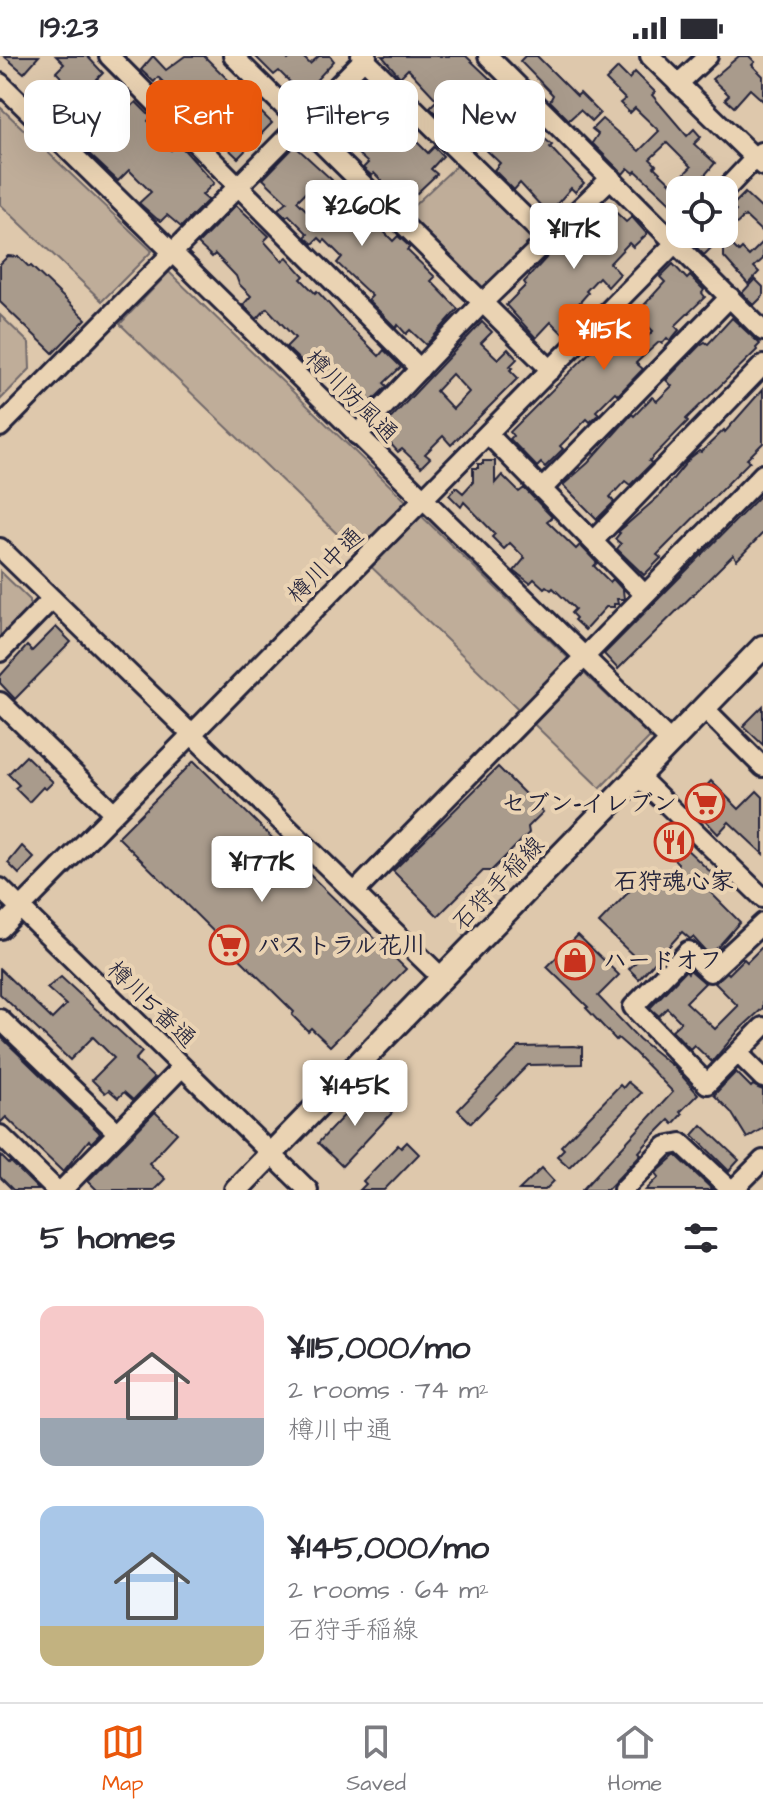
<!DOCTYPE html>
<html lang="en">
<head>
<meta charset="utf-8">
<style>
	body { margin:0; font-family:"Architects Daughter","Klee One",sans-serif; background:#f2f2f3; color:#2b2b33; height:100vh; display:flex; flex-direction:column; font-size:30px; white-space:nowrap }
	* { box-sizing:border-box; margin:0 }
	p { font-size:26px; color:#7c7c81 }
	.icon { flex:none; width:44px; height:44px; fill:none; stroke:currentColor; stroke-width:2; stroke-linecap:round; stroke-linejoin:round }
	.map { position:relative; height:1134px; overflow:hidden }
	.drawer { display:flex; flex-direction:column; background:#fff; flex:1 }
	.drawer>* { flex:none }
	.top-card { position:absolute; left:24px; top:24px; width:716px; height:72px; display:flex; gap:16px }
	.tools { position:absolute; left:666px; top:120px; display:grid; gap:16px }
	.tools a { display:grid; place-items:center; width:72px; height:72px; border-radius:16px; background:#fff; box-shadow:0 8px 32px #0002; font-size:40px }
	.price { position:absolute; translate:-50% -68px; padding:0 18px; border-radius:8px; background:#fff; color:#222; font-size:26px; line-height:52px; filter:drop-shadow(0 2px 4px #0008) }
	.price::after { content:''; position:absolute; left:50%; top:48px; width:24px; height:18px; margin-left:-12px; background:inherit; clip-path:polygon(0 0,100% 0,50% 100%) }
	.price.selected { background:#ea580c; color:#fff }
	ul { padding:0; list-style:none }
	li { display:flex; align-items:center; gap:24px; height:200px; padding:0 40px }
	li span { display:grid; place-items:center; flex:none; width:224px; height:160px; border-radius:16px; color:#555 }
	li>.icon { margin-inline-start:auto }
	span .icon { width:96px; height:96px; fill:#fffc; stroke-width:1 }
	li b { font-size:34px }
	h2 { display:flex; justify-content:space-between; align-items:center; height:96px; padding:0 40px; font-size:34px }
	.tag { padding:0 28px; border-radius:16px; background:#fff; box-shadow:0 8px 32px #0002; font-size:28px; line-height:72px }
	.tag.selected { background:#ea580c; color:#fff }
	.status { display:flex; justify-content:space-between; align-items:center; height:56px; padding:0 40px; background:#fff; direction:ltr }
	.status svg { height:22px; fill:currentColor }
	.menu { display:flex; justify-content:space-around; align-items:center; height:112px; border-top:2px solid #e1e1e2; background:#fff; font-size:22px; color:#7c7c81 }
	.menu a { display:grid; justify-items:center; gap:4px }
	.menu .selected { color:#ea580c }
	.map>svg:first-child { display:block }
</style>
</head>
<body>
<div class="status"><b>19:23</b><svg viewBox="0 0 49 12"><path d="M0 12V9h3v3zM5 12V6h3v6zM10 12V3h3v9zM15 12V0h3v12zM26 1h20v11H26zM47 4h2v5h-2z"/></svg></div>
<div class="map">
<svg width="763" height="1134" viewBox="0 0 763 1134">
	<rect width="100%" height="100%" fill="#dec8ac"/>
	<filter id="ink" filterUnits="userSpaceOnUse"><feTurbulence type="fractalNoise" baseFrequency=".0125" numOctaves="2"/><feDisplacementMap in="SourceGraphic" scale="16" xChannelSelector="R" yChannelSelector="G"/><feConvolveMatrix kernelMatrix="1 2 1 2 8 2 1 2 1" color-interpolation-filters="sRGB"/></filter>
	<g filter="url(#ink)">
		<!-- green -->
		<g fill="#bfad99" stroke="#70686a" stroke-width="2">
			<path d="M0 51 152 195 102 245 0 148Z"/>
			<path d="M456 110 463 112 534 185V191L484 233 478 231 406 157Z"/>
			<path d="M169 216 650 681 600 732 120 268Z"/>
			<path d="M0 259 29 287 30 313 0 344Z"/>
			<path d="M0 515 30 544V552L0 583Z"/>
		</g>
		<!-- building -->
		<g fill="#a99b8c" stroke="#22223b" stroke-width="2" fill-rule="evenodd">
			<path d="M4 0H39L24 17Z"/>
			<path d="M56 0H87L103 17 96 24 129 53 136 46 151 61 148 65 160 76 157 81 171 94 178 87 214 127 202 139 208 144 181 171 167 159 161 165 157 163 139 147 151 136 129 114 118 125 87 96 99 84 82 69 96 55 90 49 96 44 81 30 76 35 71 30 46 56 38 48 62 22 56 16 64 8Z"/>
			<path d="M153 0 166 14 185 0H204L272 67 238 102 216 81 213 83 196 65 193 68 171 46 177 40 158 21 154 26 141 14ZM221 38 236 52 219 68 204 54Z"/>
			<path d="M255 0H285L288 4 292 0H302L310 8 319 0H330L334 5 299 43 288 32 292 28 279 15 274 19Z"/>
			<path d="M382 0H466L507 39 527 61 523 64 552 89 550 91 584 127 575 136 571 132 557 148 562 153 552 162 520 127 514 134 494 114 500 107 463 72 460 76 449 64 446 67 430 51 437 44 408 13 400 21Z"/>
			<path d="M525 0H537L577 40 580 37 600 57 592 65 580 54 569 64 550 45 553 39 520 5Z"/>
			<path d="M739 0H749L755 6 752 9 763 20V45L750 33 734 51 725 43 729 39 712 23Z"/>
			<path d="M618 12 629 23 635 16 655 36 652 39 687 80 694 73 701 81 694 88 715 107 694 132 691 134 680 123V156L636 115 634 117 628 112 623 118 592 87 598 78 592 73 602 63 639 95 659 75 635 52 630 57 620 47 625 43 606 24ZM667 87 691 111 673 129 654 111 656 109 650 103Z"/>
			<path d="M356 29 360 33 362 31 375 43 379 39 389 49 383 54 398 70 406 61 414 69 407 76 428 97 434 91 443 100 431 113 437 118 416 138 413 135 407 141 400 133 393 136 374 117 372 120 363 112 368 107 321 64Z"/>
			<path d="M295 90 332 124 329 128 343 143 348 138 393 185 398 180 410 191 407 194 435 221 431 225 458 253 426 289 410 274 406 278 398 269 396 272 368 244 372 240 337 207 342 201 325 184 323 186 319 182 313 188 305 181 308 178 289 159 286 161 278 153 287 146 263 123ZM311 131 332 151 318 166 297 145Z"/>
			<path d="M745 137 763 154V177L745 160 724 180V167L736 155 731 151Z"/>
			<path d="M604 145 626 166 632 161 647 178 633 191 629 187 610 207 620 218 608 231 599 221 586 235 588 237 573 254 580 260 562 277 551 266 536 282 506 249 526 229 524 226 547 201 562 186 564 189 580 173 578 170Z"/>
			<path d="M236 149 269 180 264 185 282 205 287 201 304 220 301 223 315 237 317 235 351 272 379 300 384 294 401 311 384 327 387 330 362 355 350 342 353 339 338 325 336 323 332 328 319 315 315 319 286 291 295 282 267 252 257 263 243 249 251 240 239 228 236 220 215 198 212 201 198 188Z"/>
			<path d="M702 178H707L716 187 704 199 694 189Z"/>
			<path d="M724 181 739 196 742 193 749 200 763 186V203L754 211 759 216 748 228 724 201Z"/>
			<path d="M8 200 19 201 29 211 31 210 86 263 53 297 0 246V208Z"/>
			<path d="M673 208 687 223 690 220 704 234 702 237 705 241 675 270 679 274 670 285 667 282 662 288 659 286 636 307 643 313 618 339 615 336 596 355 599 358 590 366 587 363 560 390 563 393 545 411 541 407 537 411 510 383 513 380 510 376 599 287 608 284 622 269 641 287 653 275 636 258 665 226 660 221Z"/>
			<path d="M755 223 763 231V240L754 249 742 237Z"/>
			<path d="M732 262 760 288 756 292 757 294 686 363 688 365 649 405 652 407 630 429 625 425 610 441 614 446 597 463 563 429 588 407 632 358 634 360 652 341 657 345 672 330 666 324 700 289 705 286 708 288Z"/>
			<path d="M482 266 492 276 481 287 498 303 508 293 517 303 510 310 513 312 510 314 518 322 451 389 443 380 425 398 430 402 421 411 402 393 398 396 379 375ZM452 318 469 336 453 353 436 335Z"/>
			<path d="M763 333V387L747 403 750 405 657 499 661 502 644 519 617 493 621 488 615 483 620 477 618 476 658 441 690 402 699 395 701 396 724 374 725 376Z"/>
			<path d="M483 405H495V427L502 419 519 436 524 432 552 461 547 465 576 493 580 489 597 507 594 510 610 526 613 523 623 534 624 543H617L618 548H614V551H606L585 574 574 564 576 562 571 557 575 553 553 532 551 534 546 530 544 532 534 523 530 527 514 515 525 502 510 487 504 493 492 481 495 478 464 446 461 451 449 439 456 431 463 437 473 426V412H478V408H483Z"/>
			<path d="M763 437V477L737 504 733 499 618 613 604 598Z"/>
			<path d="M56 571 71 586 15 643 0 627V620L27 590 32 595Z"/>
			<path d="M763 650V689L743 670Z"/>
			<path d="M26 700 53 726 46 733 43 731 29 746 15 732 19 729 8 718Z"/>
			<path d="M194 705 406 913 330 990 311 972 308 975 292 959 294 956 233 896 230 898 214 883 217 879 118 781Z"/>
			<path d="M498 711 543 756 528 771 529 777 491 815H483L438 860 393 815Z"/>
			<path d="M711 725 739 753 757 735 763 741V798L729 766 718 778 690 748Z"/>
			<path d="M674 773 688 787 684 791 716 821 706 832 740 866 710 900 693 881 690 883 682 876 639 923 629 913 638 904 599 867 641 823 650 832 659 822 663 825 677 810 678 807 659 789Z"/>
			<path d="M22 790 34 802 19 818 8 807Z"/>
			<path d="M578 879 619 919 598 940 639 983 674 1011 698 1038 680 1056 682 1058 673 1068 669 1064 653 1080 639 1096 641 1098 607 1134H582L673 1036 635 997 618 982 616 984 586 952 588 951 547 911Z"/>
			<path d="M763 890V952L739 974 712 1006 694 989 690 993 672 974 681 966 667 952 659 960 650 952 686 914 688 917 690 914 705 927 686 946 715 973 738 950 715 927 727 916 729 918 744 903 747 906Z"/>
			<path d="M0 913 52 963 66 949 47 932 61 921 142 996 135 1004 154 1022 133 1044 124 1036 118 1042 109 1034 105 1037 92 1024 114 1002 93 981 70 1004 0 938Z"/>
			<path d="M0 980 98 1075 100 1078 91 1087 89 1084 63 1116 6 1061 0 1067Z"/>
			<path d="M573 990 582 991V1008L528 1009 471 1067 458 1054 519 991Z"/>
			<path d="M736 1016 751 1031 753 1029 763 1034V1072L747 1082 731 1056 714 1039Z"/>
			<path d="M628 1026 641 1037 569 1111 557 1100 564 1093 561 1090 620 1029 623 1032Z"/>
			<path d="M368 1034 392 1057 342 1110 318 1087Z"/>
			<path d="M155 1056 177 1077 149 1107 165 1123 154 1134H97L88 1125Z"/>
			<path d="M702 1069 739 1104 729 1115 693 1079Z"/>
			<path d="M407 1086 419 1098 384 1134H360L366 1128 363 1125 398 1089 401 1092Z"/>
			<path d="M0 1099 9 1108 11 1106 39 1134H13L0 1121Z"/>
			<path d="M675 1100H677L713 1134H646L659 1121 656 1117Z"/>
			<path d="M542 1112 554 1125 545 1134H519Z"/>
		</g>
		<g fill="none" stroke-linecap="round" stroke-linejoin="round">
			<!-- minor casing -->
			<g stroke="#22223b" stroke-width="24">
				<g id="minor">
					<path d="M109 0 420 313"/>
					<path d="M233 0 551 314"/>
					<path d="M361 0 548 184"/>
					<path d="M488 0 763 275"/>
					<path d="M650 0 763 110"/>
					<path d="M0 27 671 686"/>
					<path d="M678 28 708 0"/>
					<path d="M724 135 761 96"/>
					<path d="M0 371 367 0"/>
					<path d="M488 378 644 538"/>
					<path d="M357 379 482 247 611 122"/>
					<path d="M542 433 730 241"/>
					<path d="M593 485 763 309"/>
					<path d="M0 492 442 922"/>
					<path d="M0 596 52 543"/>
					<path d="M0 646 113 756"/>
					<path d="M704 652 763 711"/>
					<path d="M638 720 763 842"/>
					<path d="M0 832 308 1134"/>
					<path d="M355 836 763 418"/>
					<path d="M763 867 710 916 688 895 633 951 707 1028 763 971"/>
					<path d="M0 873 684 178"/>
					<path d="M0 963 118 1077"/>
					<path d="M738 997 763 1022"/>
					<path d="M0 1079 56 1134"/>
					<path d="M62 1134 182 1011"/>
					<path d="M623 1134 666 1090 681 1087 731 1134"/>
					<path d="M733 1134 763 1104"/>
				</g>
			</g>
			<!-- major casing -->
			<g stroke="#22223b" stroke-width="28">
				<path id="major" d="M236 1134 763 591"/>
			</g>
			<!-- minor -->
			<use href="#minor" stroke="#ead3b3" stroke-width="18"/>
			<!-- major -->
			<use href="#major" stroke="#ead3b3" stroke-width="22"/>
		</g>
	</g>
	<!-- icons -->
	<defs>
		<g id="supermarket-ring" transform="scale(2)"><circle r="9.5" fill="#ead3b3" stroke="#c8321e" stroke-width="1.5"/><path d="M-6-5.5h2.5l.6 2H6L4.5 2H-2.5L-4.4-4H-6ZM-1.5 3.2a1.3 1.3 0 1 0 .1 0ZM3 3.2a1.3 1.3 0 1 0 .1 0Z" fill="#c8321e"/></g>
		<g id="restaurant-ring" transform="scale(2)"><circle r="9.5" fill="#ead3b3" stroke="#c8321e" stroke-width="1.5"/><path d="M-5-6h1v4h1v-4h1v4h1v-4h1v5L-1.5 .5V6h-2V.5L-5-1ZM5-6V6H3V1.5H1.5Q1.5-4 5-6Z" fill="#c8321e"/></g>
		<g id="shop-ring" transform="scale(2)"><circle r="9.5" fill="#ead3b3" stroke="#c8321e" stroke-width="1.5"/><path d="M-5-2.5h2.3a2.7 3.5 0 0 1 5.4 0H5L5.5 6h-11ZM-1.5-2.5h3a1.5 2.3 0 0 0-3 0Z" fill="#c8321e"/></g>
	</defs>
	<g fill-rule="evenodd">
		<use href="#supermarket-ring" x="705" y="747"/>
		<use href="#restaurant-ring" x="674" y="786"/>
		<use href="#supermarket-ring" x="229" y="889"/>
		<use href="#shop-ring" x="575" y="904"/>
	</g>
	<g text-anchor="middle" stroke-width="8" stroke-linejoin="round" paint-order="stroke">
		<!-- street labels -->
		<g font-size="24" fill="#22223b" stroke="#ead3b3">
			<text transform="translate(352 340) rotate(45)" y="8">樽川防風通</text>
			<text transform="translate(325 509) rotate(-45)" y="8">樽川中通</text>
			<text transform="translate(498 827) rotate(-46)" y="8">石狩手稲線</text>
			<text transform="translate(152 948) rotate(44)" y="8">樽川5番通</text>
		</g>
		<!-- poi labels -->
		<g font-size="24" font-weight="bold" fill="#22223b" stroke="#ead3b3" text-anchor="start">
			<text x="677" y="755" text-anchor="end">セブン-イレブン</text>
			<text x="674" y="833" text-anchor="middle">石狩魂心家</text>
			<text x="257" y="897">パストラル花川</text>
			<text x="603" y="912">ハードオフ</text>
		</g>
	</g>
</svg>
<div class="tools">
<a><svg class="icon" aria-label="locate" viewBox="0 0 24 24"><circle cx="12" cy="12" r="6"/><path d="M12 2v4M12 18v4M2 12h4M18 12h4"/></svg></a>
</div>
<b class="price" style="left:362px;top:192px">¥260K</b>
<b class="price" style="left:574px;top:215px">¥117K</b>
<b class="price selected" style="left:604px;top:316px">¥115K</b>
<b class="price" style="left:262px;top:848px">¥177K</b>
<b class="price" style="left:355px;top:1072px">¥145K</b>
<div class="top-card">
<a class="tag">Buy</a>
<a class="tag selected">Rent</a>
<a class="tag">Filters</a>
<a class="tag">New</a>
</div>
</div>
<section class="drawer">
<h2>5 homes<svg class="icon" aria-label="filters" viewBox="0 0 24 24"><path d="M4 7h16M4 17h16"/><circle cx="9" cy="7" r="2"/><circle cx="15" cy="17" r="2"/></svg></h2>
<ul>
<li><span style="background:linear-gradient(#f6c9c9 70%,#9aa5b1 0)"><svg class="icon" aria-label="home" viewBox="0 0 24 24"><path d="M3 11l9-7 9 7M6 9v11h12V9"/></svg></span><div><b>¥115,000/mo</b><p>2 rooms · 74 m²</p><p>樽川中通</p></div></li>
<li><span style="background:linear-gradient(#a9c7e8 75%,#c2b280 0)"><svg class="icon" aria-label="home" viewBox="0 0 24 24"><path d="M3 11l9-7 9 7M6 9v11h12V9"/></svg></span><div><b>¥145,000/mo</b><p>2 rooms · 64 m²</p><p>石狩手稲線</p></div></li>
</ul>
</section>
<nav class="menu">
<a class="selected"><svg class="icon" aria-label="map" viewBox="0 0 24 24"><path d="M3 6l6-2 6 2 6-2v14l-6 2-6-2-6 2zM9 4v14M15 6v14"/></svg>Map</a>
<a><svg class="icon" aria-label="saved" viewBox="0 0 24 24"><path d="M7 4h10v16l-5-4-5 4z"/></svg>Saved</a>
<a><svg class="icon" aria-label="home" viewBox="0 0 24 24"><path d="M3 11l9-7 9 7M6 9v11h12V9"/></svg>Home</a>
</nav>
</body>
</html>
